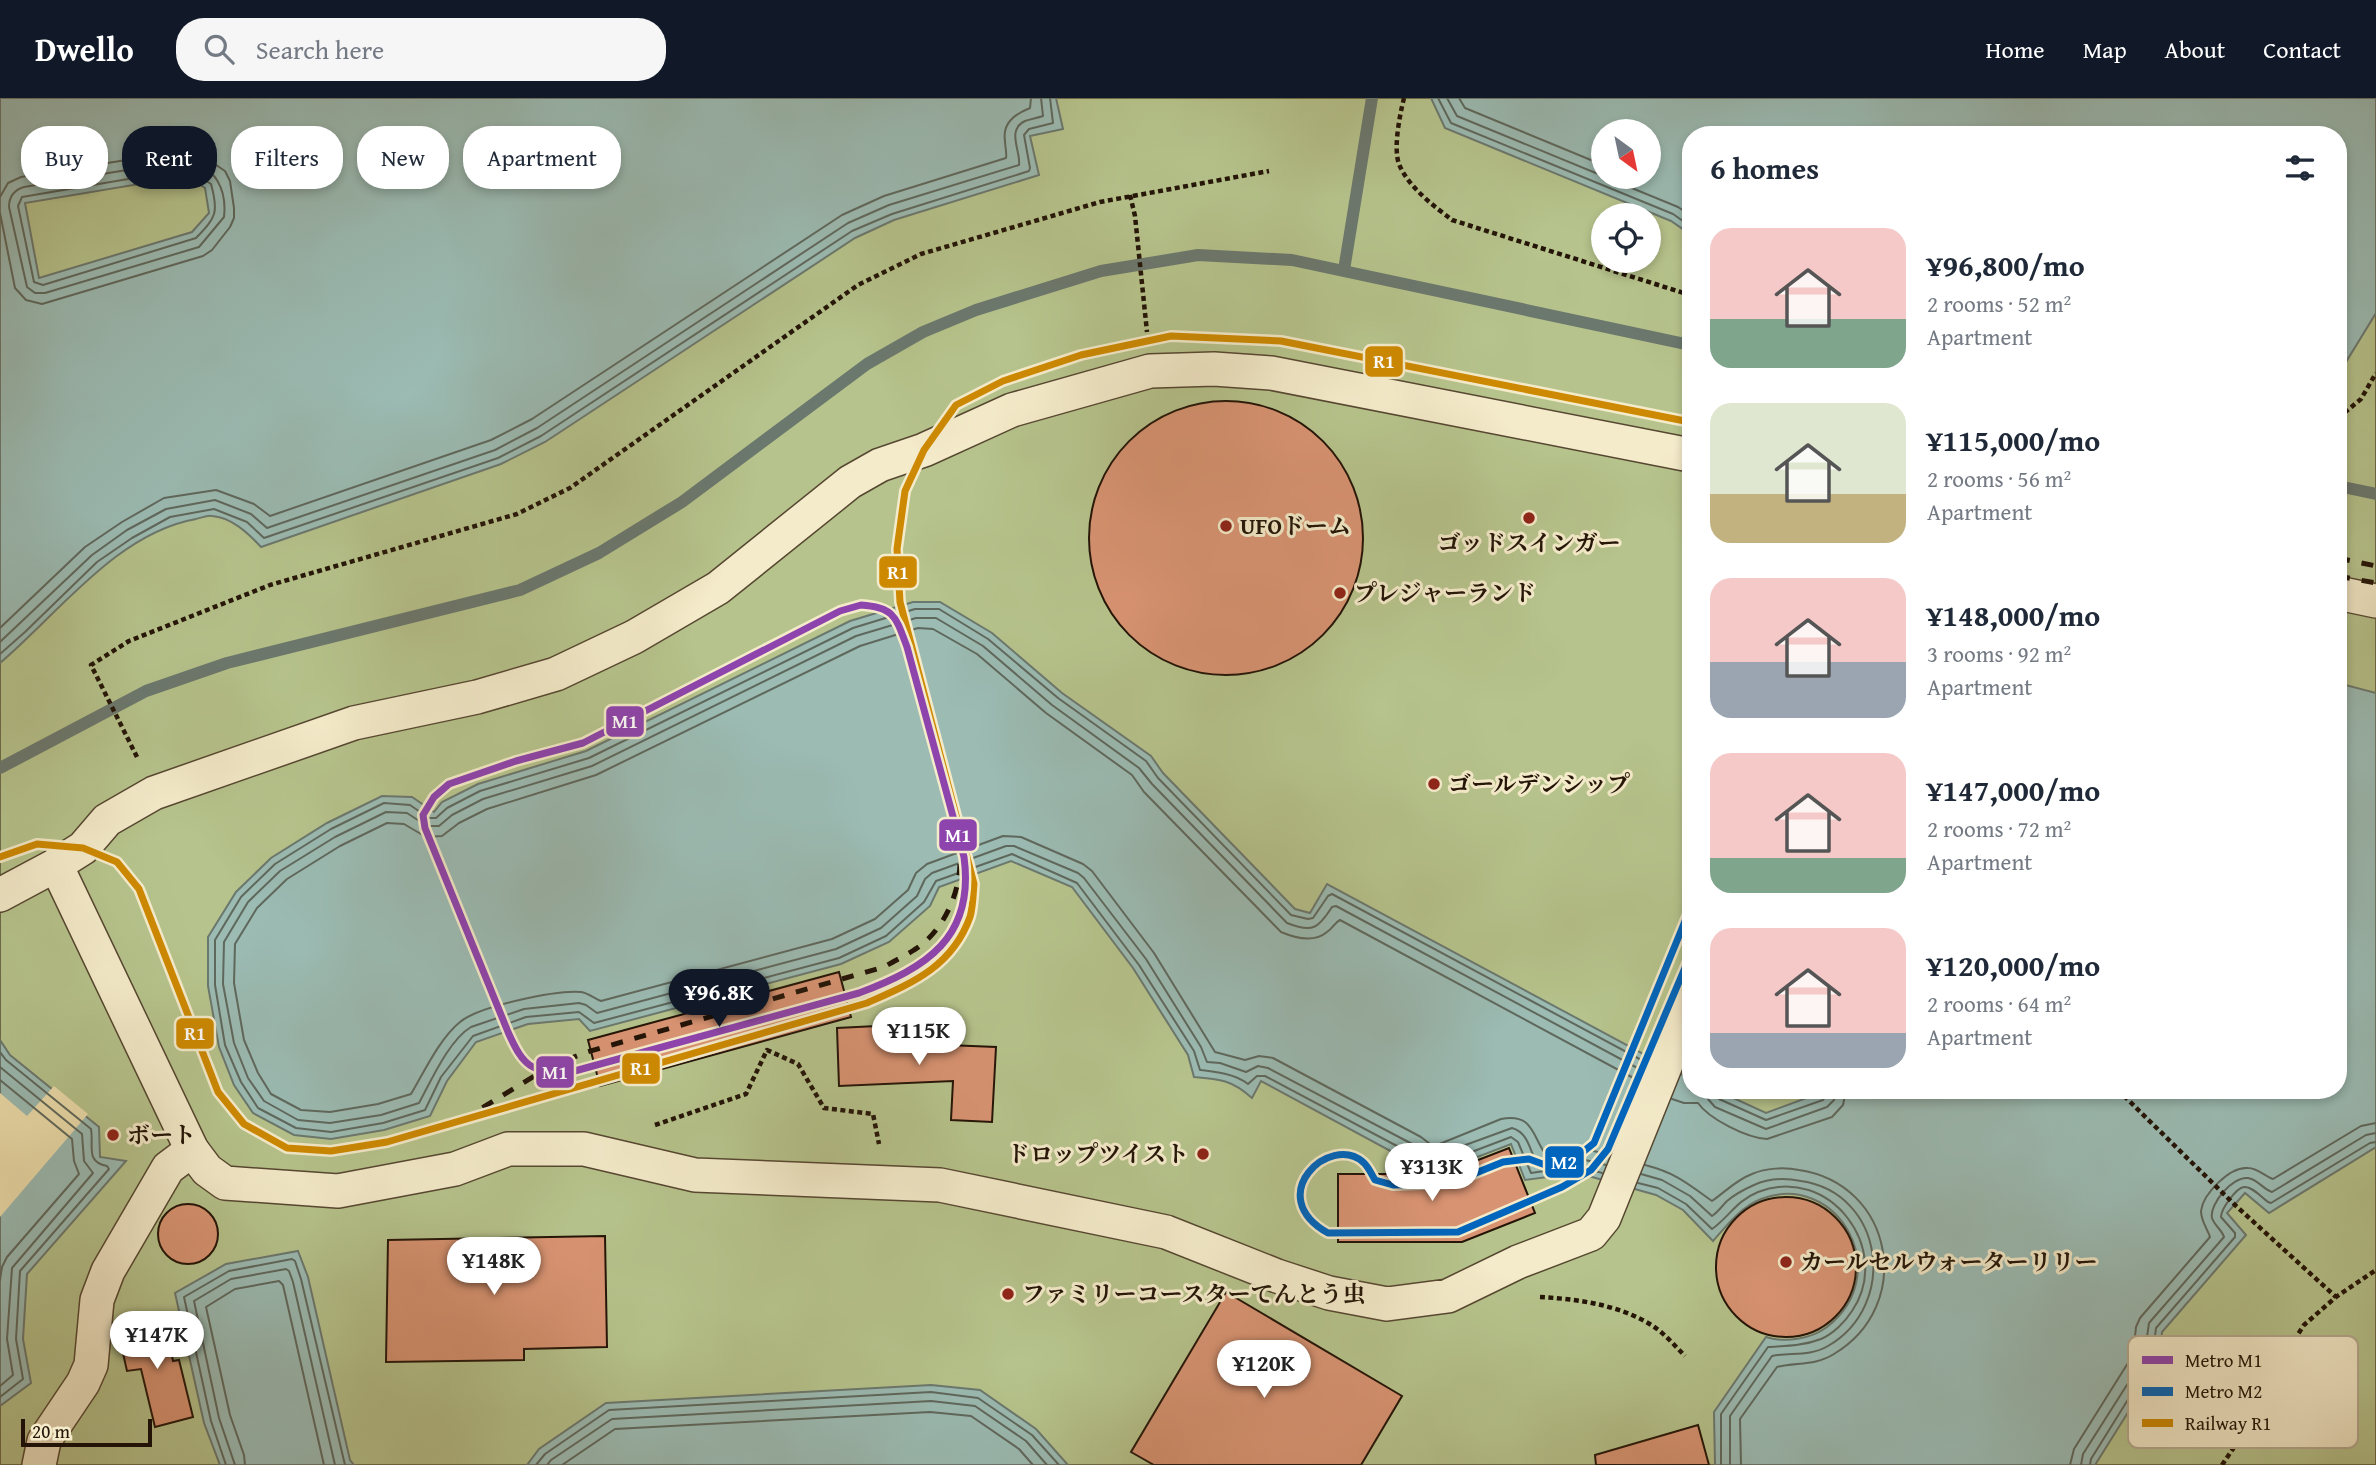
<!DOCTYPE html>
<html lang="en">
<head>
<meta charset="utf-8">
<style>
	body { margin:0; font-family:"Gentium Book Plus","Noto Serif JP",serif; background:#f6f6f7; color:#1f2937; height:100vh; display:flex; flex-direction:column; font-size:26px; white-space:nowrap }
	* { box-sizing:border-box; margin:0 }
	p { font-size:23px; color:#747a83 }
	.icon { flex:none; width:38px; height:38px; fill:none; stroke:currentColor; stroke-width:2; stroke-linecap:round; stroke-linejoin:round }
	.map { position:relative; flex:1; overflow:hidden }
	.panel { position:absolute; left:1682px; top:28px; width:665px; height:973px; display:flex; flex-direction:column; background:#fff; border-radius:28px; box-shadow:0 4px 10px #0003 }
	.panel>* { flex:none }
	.top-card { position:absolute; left:21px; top:28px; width:665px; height:63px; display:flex; gap:14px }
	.needle { width:46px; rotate:147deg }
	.fabs { position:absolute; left:1591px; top:21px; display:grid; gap:14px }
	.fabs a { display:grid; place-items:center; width:70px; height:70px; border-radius:50%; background:#fff; box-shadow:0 4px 10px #0003; font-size:35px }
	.scale { position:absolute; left:21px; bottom:18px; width:131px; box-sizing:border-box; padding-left:7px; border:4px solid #231407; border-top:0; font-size:19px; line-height:24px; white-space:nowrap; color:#231407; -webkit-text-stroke:5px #f4ebca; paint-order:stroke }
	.price { position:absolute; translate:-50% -60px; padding:0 16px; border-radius:24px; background:#fff; color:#222; font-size:23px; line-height:46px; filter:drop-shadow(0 2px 4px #0008) }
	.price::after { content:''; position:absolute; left:50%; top:42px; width:21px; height:16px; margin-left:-10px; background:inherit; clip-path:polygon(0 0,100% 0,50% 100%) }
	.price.on { background:#111827; color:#fff }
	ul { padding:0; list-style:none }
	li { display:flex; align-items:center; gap:21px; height:175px; padding:0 28px }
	li span { display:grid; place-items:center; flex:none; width:196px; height:140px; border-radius:21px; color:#555 }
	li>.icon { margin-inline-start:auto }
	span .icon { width:84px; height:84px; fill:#fffc; stroke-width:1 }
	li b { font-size:30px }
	h2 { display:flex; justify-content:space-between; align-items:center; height:84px; padding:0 28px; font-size:30px }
	.pill { padding:0 24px; border-radius:28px; background:#fff; box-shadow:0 4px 10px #0003; font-size:24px; line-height:63px }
	.pill.on { background:#111827; color:#fff }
	header { display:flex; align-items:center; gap:42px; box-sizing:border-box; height:98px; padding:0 35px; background:#111827; color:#fff }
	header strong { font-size:33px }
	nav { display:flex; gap:38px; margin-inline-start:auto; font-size:24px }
	.search { width:490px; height:63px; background:#f6f6f7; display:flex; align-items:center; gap:18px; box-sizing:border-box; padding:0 24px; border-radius:28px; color:#747a83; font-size:26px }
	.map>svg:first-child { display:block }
</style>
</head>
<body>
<header>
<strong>Dwello</strong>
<div class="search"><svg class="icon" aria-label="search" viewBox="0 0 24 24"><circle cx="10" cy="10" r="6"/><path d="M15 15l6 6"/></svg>Search here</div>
<nav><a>Home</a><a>Map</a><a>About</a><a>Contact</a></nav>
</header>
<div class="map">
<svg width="2376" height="1367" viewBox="0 0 2376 1367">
	<rect width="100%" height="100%" fill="#eee0ae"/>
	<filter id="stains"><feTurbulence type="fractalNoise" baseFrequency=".00286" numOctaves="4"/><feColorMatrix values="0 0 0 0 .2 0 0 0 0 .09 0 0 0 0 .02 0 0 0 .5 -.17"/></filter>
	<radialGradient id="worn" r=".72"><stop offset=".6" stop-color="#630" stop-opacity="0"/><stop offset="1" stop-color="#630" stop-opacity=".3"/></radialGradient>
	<!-- green -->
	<path fill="#b6c38c" stroke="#6c6c4a" stroke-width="2" fill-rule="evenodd" d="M0 0H2376V1367H0ZM1603 33H1648V79H1603ZM1690 37H2338V992H1690ZM1603 117H1648V163H1603Z"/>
	<!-- water -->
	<g fill="#9bbbb3" stroke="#6b786e" stroke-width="2" fill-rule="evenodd">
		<path d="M0 0H1056L1063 31 1030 38 1039 77 894 122 855 140 545 344 501 366 261 449C248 435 231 419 212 418 207 417 201 420 196 421 117 435 59 515 0 565ZM187 78 205 90 209 115 192 134 39 180 25 105Z"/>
		<path d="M1431 0H2376V215L2338 277V37H1690V136L1671 123 1445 30ZM1648 33V79H1603V33Z"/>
		<path d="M913 504H940L992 535 1062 595 1151 658 1163 675 1295 811 1310 815 1327 786 1690 981V992H1716L1766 1015 1828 992H2338V585L2376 595V1049L2269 1115 2245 1095 2227 1115 2246 1137 2162 1234 2159 1265 2095 1367H1715L1714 1314 1766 1239C1785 1245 1811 1241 1827 1229 1897 1174 1836 1072 1761 1101 1741 1109 1727 1127 1713 1143L1683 1112 1656 1097 1578 1075 1525 1082 1511 1046 1441 1073H1405L1409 1063 1261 983 1252 1000C1232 982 1220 981 1194 979L1188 957 1133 870 1072 789 1011 763 939 789 930 808 889 844 841 866 590 933 579 921 528 926 476 944 447 983 430 1018 384 1032 331 1041 294 1037 253 1015 234 987 219 949 208 888V839L236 794 271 760 327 725 382 698 412 699 434 714 442 704 478 686 586 653 850 523Z"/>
		<path d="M0 942 10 957 99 1029 100 1059 126 1063 27 1176 23 1241 31 1285 0 1308Z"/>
		<path d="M298 1153 308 1179 350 1362 354 1367H220L204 1325 175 1195 226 1166Z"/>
		<path d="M931 1287 980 1292 1036 1331 1068 1367H527L539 1351 606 1305Z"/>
	</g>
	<!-- pier -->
	<path fill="#eee0ae" d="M54 988 88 1016 0 1119V995L27 1018Z"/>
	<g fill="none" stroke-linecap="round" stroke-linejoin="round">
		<!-- shore -->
		<g stroke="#5f685d" stroke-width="2">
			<path d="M1438 0 1451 25 1673 116 1690 128"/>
			<path d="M1447 0 1457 18 1603 78"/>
			<path d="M1459 0 1465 10 1603 67"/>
			<path d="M187 62C216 69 227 92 224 119L199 149 45 195H35L27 189 9 109C9 99 14 92 24 89Z"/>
			<path d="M187 71 211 86C219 115 216 119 196 140L43 187 34 184 18 108 22 99Z"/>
			<path d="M1605 79 1678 109 1690 117"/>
			<path d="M0 99 8 85 21 79 188 52 200 56 225 73 230 83 234 110V120L230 129 212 152 203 158 42 206 26 202 15 190 0 115"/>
			<path d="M0 530 85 449 122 424 164 400 216 392 254 406 270 418 491 342 532 321 842 117 884 98 1006 60C1007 54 1005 50 1005 43 1002 25 1015 16 1030 10L1031 0"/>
			<path d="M0 544 92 457 127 432 166 411 215 402 251 416 267 430 495 352 537 330 848 125 889 107 1019 67C1021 53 1006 32 1025 23 1031 21 1037 20 1043 18L1041 0"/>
			<path d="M0 556 25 534 97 464 132 440 170 419 214 411 247 424 264 440 498 360 541 338 852 133 892 116 1029 73 1030 70 1024 37 1029 31 1053 25 1050 0"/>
			<path d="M0 954 6 962 91 1031C94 1048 85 1064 107 1068L109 1071 20 1173 16 1241 23 1281 0 1299"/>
			<path d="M0 969 82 1036 84 1063 93 1075 12 1170 7 1241 13 1277 0 1288"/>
			<path d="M0 982 72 1041 74 1063 79 1076 7 1159 2 1169 0 1182"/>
			<path d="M1707 992 1708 1001 1715 1009 1766 1031 1827 1009 1834 1002 1836 992"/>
			<path d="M1716 992 1719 1001 1766 1022 1823 1002 1826 998 1827 992"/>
			<path d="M1672 1001 1684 1005H1698C1709 1021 1747 1040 1767 1041L1832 1019 1843 1007 1846 992"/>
			<path d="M1610 1057 1577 1049 1544 1054C1532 1036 1532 1015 1501 1021L1437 1047 1430 1046 1421 1039 1273 960 1259 958 1245 962 1215 954 1154 855 1092 773 1083 766 1021 739 1003 738 927 766 916 775 908 792 875 821 832 841 601 903C594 900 588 895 581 894 556 892 479 908 460 924 440 940 424 974 411 996L378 1006 330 1014 301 1012 271 996 258 975 244 942 234 885 235 846 257 810 287 781 340 748 387 725 404 726 426 739 442 738 459 725 487 711 596 677 860 548 918 530 933 531 977 556 1046 615 1132 677 1144 694 1281 834C1295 840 1314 845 1327 834 1333 830 1334 825 1340 822L1639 983"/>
			<path d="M1606 1067 1577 1060 1537 1065C1529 1052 1529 1035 1512 1030L1438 1057H1425L1416 1048 1268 970 1258 968 1246 974 1220 965 1207 964 1201 949 1146 861 1084 780 1078 775 1014 748H1006L932 775 925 781 917 798 881 830 836 851 597 915 586 907 579 905 524 911 471 929C449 942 431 983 419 1005L381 1017 330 1025 298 1022 264 1003 248 980 234 945 223 886 224 844 248 804 280 773 335 739 386 714 407 715 427 728H439L452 717 483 701 592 668 856 538 916 520H936L983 548 1052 607 1139 670 1152 686 1287 825C1312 835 1318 831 1332 809L1336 808 1643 973"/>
			<path d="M1645 1067C1676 1075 1687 1085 1712 1103 1725 1094 1736 1082 1752 1076 1766 1070 1784 1069 1799 1072 1894 1086 1915 1208 1834 1256 1815 1268 1796 1264 1777 1269L1740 1321 1741 1367"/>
			<path d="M1602 1075 1578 1068 1531 1075 1518 1044 1511 1039 1440 1066H1419L1412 1056 1265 978H1257L1248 986C1235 976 1217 974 1200 972L1194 953 1139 867 1077 785 1012 756 936 783 924 804 886 838 839 860 594 925 579 914 526 919 473 938 441 979 425 1012 383 1025 331 1034 296 1030 258 1010 241 984 225 947 215 887V842L241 799 275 766 331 731 384 705 410 707 429 720H436L447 710 480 693 589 660 853 530 915 511H939L988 541 1058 600 1146 663 1158 680 1291 817 1308 821 1313 820 1328 798 1332 796 1647 965"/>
			<path d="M1641 1076 1662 1082 1690 1098 1712 1118C1718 1114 1722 1108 1727 1103 1734 1097 1745 1091 1754 1087 1769 1080 1786 1080 1801 1083 1884 1095 1899 1207 1828 1248 1809 1259 1790 1254 1772 1258L1730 1318V1367"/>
			<path d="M1638 1085 1658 1090 1686 1106 1712 1131C1729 1119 1736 1103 1758 1094 1829 1066 1894 1151 1852 1213 1845 1224 1833 1236 1821 1241 1803 1248 1786 1248 1768 1249L1721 1316V1367"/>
			<path d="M226 1367 211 1323 184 1199 229 1173 292 1161 295 1163 301 1181 345 1367"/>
			<path d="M235 1367 219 1320 194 1203 231 1181 286 1171 289 1173 293 1184 335 1367"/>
			<path d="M245 1367 244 1357 230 1317 206 1209 235 1191 279 1183 283 1187 324 1367"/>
			<path d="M536 1367 545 1356 609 1312 931 1294 978 1300 1032 1337 1059 1367"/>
			<path d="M547 1367 551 1362 612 1321 931 1303 975 1308 1026 1343 1047 1367"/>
			<path d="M562 1367 615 1331 930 1314 971 1318 1019 1351 1033 1367"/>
			<path d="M2070 1367 2074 1351 2133 1257 2136 1229 2140 1220 2210 1139C2207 1130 2201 1123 2201 1113 2203 1096 2230 1068 2248 1070 2258 1070 2264 1078 2273 1081L2361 1028 2376 1025"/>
			<path d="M2081 1367 2083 1356 2144 1260 2149 1225 2224 1139C2222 1132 2214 1127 2212 1120 2209 1106 2233 1078 2248 1080 2257 1081 2263 1091 2272 1094L2366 1037 2376 1035"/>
			<path d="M2090 1367 2091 1361 2152 1263 2156 1230 2235 1139V1135L2221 1119C2221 1111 2236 1090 2244 1089 2252 1088 2262 1100 2268 1104L2271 1105 2370 1045 2376 1044"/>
		</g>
		<!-- stream -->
		<g stroke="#6b786e" stroke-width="12">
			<path d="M1344 172 1372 0"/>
			<path d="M2338 388 2376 396"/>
			<path d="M0 670 146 593 227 565 520 492 599 455 682 404 867 266 923 234 976 212 1101 173 1198 157 1292 162 1690 247"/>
		</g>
	</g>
	<!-- building -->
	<g fill="#d89372" stroke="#231407" stroke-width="2">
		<circle cx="1226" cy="440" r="137"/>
		<path d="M839 874 851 919 600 988 588 942Z"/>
		<path d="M897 927 898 945 996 949 992 1024 951 1022 953 983 839 988 837 930Z"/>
		<path d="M1509 1050 1535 1115 1462 1144H1338V1076H1442Z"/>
		<circle cx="1786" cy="1169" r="70"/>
		<circle cx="188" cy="1136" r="30"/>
		<path d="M605 1138 607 1249 524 1251V1262L386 1264 388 1142Z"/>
		<path d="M1226 1194 1402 1298 1361 1367H1154L1131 1354Z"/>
		<path d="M165 1222 173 1263 179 1262 193 1319 155 1329 141 1271 127 1273 118 1233Z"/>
		<path d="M1698 1327 1709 1367H1596L1595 1357Z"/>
	</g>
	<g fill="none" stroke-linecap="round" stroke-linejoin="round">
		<!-- street casing -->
		<g stroke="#564731" stroke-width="36">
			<g id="street">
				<path d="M2338 495 2376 503"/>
				<path d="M56 767 192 1052 207 1072 225 1085 338 1093 455 1071 508 1051H584L695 1077 940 1087 1166 1134 1277 1178 1329 1195 1387 1206 1448 1198 1518 1164 1591 1136 1604 1120 1690 907"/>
				<path d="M0 797 56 767 83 750 107 722 154 695 354 625 477 599 556 576 634 539 718 490 850 384 880 367 924 352 1012 312 1150 273 1214 271 1271 275 1690 357"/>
				<path d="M39 1367 44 1343 83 1285 91 1267 97 1202 108 1173 168 1070 192 1052"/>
			</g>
		</g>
		<!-- path -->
		<g stroke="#231407" stroke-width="4.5" stroke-dasharray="5 3.5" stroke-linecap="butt">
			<path d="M1404 0C1400 16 1393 50 1399 66 1408 89 1434 108 1452 122L1690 197"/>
			<path d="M1130 97 1135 118 1147 234"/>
			<path d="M2338 320 2361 301 2376 275"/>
			<path d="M137 659 91 567 129 543 270 487 517 416 570 390 858 187 921 156 1100 104 1269 73"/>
			<path d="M2118 992 2235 1107 2336 1199"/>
			<path d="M655 1027 746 996 767 952 798 966 824 1010 873 1016 879 1046"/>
			<path d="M1540 1199C1578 1201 1620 1207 1653 1228 1665 1236 1675 1248 1685 1258"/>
			<path d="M2222 1367 2249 1327 2271 1277 2304 1227 2336 1199 2376 1172"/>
		</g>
		<!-- street -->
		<use href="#street" stroke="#f4ebca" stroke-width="33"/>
		<!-- rail -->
		<g stroke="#231407" stroke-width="5" stroke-dasharray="12 12" stroke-linecap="butt">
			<path d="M2338 460 2376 468"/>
			<path d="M2338 478 2376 485"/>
			<path d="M861 507C895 509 896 520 907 549L964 759C975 840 926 870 859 895L571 974C532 975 524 970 508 934L425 730 423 717 434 699 449 686 516 663 583 645 840 513Z"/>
			<path d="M1690 811 1594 1045 1573 1062 1548 1068 1529 1061 1503 1064 1451 1085 1393 1087 1375 1082C1372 1077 1368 1068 1363 1064 1330 1035 1262 1098 1328 1135L1458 1134 1562 1089 1591 1072 1608 1051 1690 858"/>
			<path d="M462 1022 551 968 587 954 884 869C894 863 905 858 914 852 942 835 959 798 960 766"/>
		</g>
		<!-- rail-1 casing -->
		<g stroke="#f4ebca" stroke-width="12">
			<path id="rail-1" d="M0 759 37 746 83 750 117 764 139 791 218 994 244 1026 287 1050 331 1053 387 1044 867 905C912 885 952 869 970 819 973 809 973 796 974 786L900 504 897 451 905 393 924 352 956 307 1003 283 1081 257 1171 238 1281 243 1690 324"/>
		</g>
		<!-- rail-1 -->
		<use href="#rail-1" stroke="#cd8901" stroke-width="7"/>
		<!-- metro-1 casing -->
		<g stroke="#f4ebca" stroke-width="12">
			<path id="metro-1" d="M861 507C895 509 896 520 907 549L964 759C975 840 926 870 859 895L571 974C532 975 524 970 508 934L425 730 423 717 434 699 449 686 516 663 583 645 840 513Z"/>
		</g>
		<!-- metro-2 casing -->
		<g stroke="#f4ebca" stroke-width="12">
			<path id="metro-2" d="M1690 811 1594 1045 1573 1062 1548 1068 1529 1061 1503 1064 1451 1085 1393 1087 1375 1082C1372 1077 1368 1068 1363 1064 1330 1035 1262 1098 1328 1135L1458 1134 1562 1089 1591 1072 1608 1051 1690 858"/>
		</g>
		<!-- metro-1 -->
		<use href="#metro-1" stroke="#8e44ad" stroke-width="7"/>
		<!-- metro-2 -->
		<use href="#metro-2" stroke="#0065bd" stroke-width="7"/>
	</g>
	<!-- markers -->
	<g fill="#8f2418" stroke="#f4ebca" stroke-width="2.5">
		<circle cx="1529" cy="420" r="7"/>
		<circle cx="1226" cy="428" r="7"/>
		<circle cx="1340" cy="495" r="7"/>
		<circle cx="1434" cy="686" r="7"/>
		<circle cx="113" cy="1037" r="7"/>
		<circle cx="1203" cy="1056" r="7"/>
		<circle cx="1786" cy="1164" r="7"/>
		<circle cx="1008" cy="1196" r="7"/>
	</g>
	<g text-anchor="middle" stroke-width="6" stroke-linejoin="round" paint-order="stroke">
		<!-- poi labels -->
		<g font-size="23" font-weight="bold" fill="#231407" stroke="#f4ebca" text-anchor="start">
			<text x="1240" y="436">UFOドーム</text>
			<text x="1529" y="453" text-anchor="middle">ゴッドスインガー</text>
			<text x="1354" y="503">プレジャーランド</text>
			<text x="1448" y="694">ゴールデンシップ</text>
			<text x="127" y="1045">ボート</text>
			<text x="1189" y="1064" text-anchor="end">ドロップツイスト</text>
			<text x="1800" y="1172">カールセルウォーターリリー</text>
			<text x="1022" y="1204">ファミリーコースターてんとう虫</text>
		</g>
	</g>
	<!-- legend -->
	<rect x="2128" y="1238" width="230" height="112" rx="10" fill="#f4ebca" stroke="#b5aa90" stroke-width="2"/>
	<rect x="2142" y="1258" width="31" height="8" fill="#8e44ad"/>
	<rect x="2142" y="1289" width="31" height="9" fill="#0065bd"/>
	<rect x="2142" y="1321" width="31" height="8" fill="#cd8901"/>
	<g font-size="19" fill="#231407">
		<text x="2185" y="1269">Metro M1</text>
		<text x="2185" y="1300">Metro M2</text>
		<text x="2185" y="1332">Railway R1</text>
	</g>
	<g stroke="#f4ebca" stroke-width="2.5">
		<rect x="1364" y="247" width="40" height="33" rx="7" fill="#cd8901"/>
		<rect x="878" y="457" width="40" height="34" rx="7" fill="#cd8901"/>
		<rect x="605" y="607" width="40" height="33" rx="7" fill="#8e44ad"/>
		<rect x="938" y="720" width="40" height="34" rx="7" fill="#8e44ad"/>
		<rect x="175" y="919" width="40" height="33" rx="7" fill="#cd8901"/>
		<rect x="621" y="954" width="40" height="33" rx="7" fill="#cd8901"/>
		<rect x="535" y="957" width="40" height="34" rx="7" fill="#8e44ad"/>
		<rect x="1544" y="1047" width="41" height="34" rx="7" fill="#0065bd"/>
	</g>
	<g font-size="19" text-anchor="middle" font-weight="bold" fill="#fff">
		<text x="1384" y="270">R1</text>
		<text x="898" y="481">R1</text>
		<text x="625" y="630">M1</text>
		<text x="958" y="744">M1</text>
		<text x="195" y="942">R1</text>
		<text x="641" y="977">R1</text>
		<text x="555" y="981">M1</text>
		<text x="1564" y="1071">M2</text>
	</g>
	<rect width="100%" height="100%" filter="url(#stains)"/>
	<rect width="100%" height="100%" fill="url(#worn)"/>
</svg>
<div class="fabs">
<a><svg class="needle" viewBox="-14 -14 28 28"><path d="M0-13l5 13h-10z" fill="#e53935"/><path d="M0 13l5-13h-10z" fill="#747a83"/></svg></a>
<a><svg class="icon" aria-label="locate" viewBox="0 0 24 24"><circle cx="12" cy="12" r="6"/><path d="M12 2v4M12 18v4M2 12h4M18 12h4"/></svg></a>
</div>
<div class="scale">20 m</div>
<b class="price on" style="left:719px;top:931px">¥96.8K</b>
<b class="price" style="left:919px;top:969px">¥115K</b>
<b class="price" style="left:1432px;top:1105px">¥313K</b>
<b class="price" style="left:494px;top:1199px">¥148K</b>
<b class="price" style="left:157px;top:1273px">¥147K</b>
<b class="price" style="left:1264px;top:1302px">¥120K</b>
<div class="top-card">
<a class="pill">Buy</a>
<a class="pill on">Rent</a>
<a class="pill">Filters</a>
<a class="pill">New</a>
<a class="pill">Apartment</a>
</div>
<section class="panel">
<h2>6 homes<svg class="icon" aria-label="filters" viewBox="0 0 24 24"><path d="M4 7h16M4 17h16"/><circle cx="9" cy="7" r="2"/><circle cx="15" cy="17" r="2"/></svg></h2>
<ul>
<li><span style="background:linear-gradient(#f6c9c9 65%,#7fa58c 0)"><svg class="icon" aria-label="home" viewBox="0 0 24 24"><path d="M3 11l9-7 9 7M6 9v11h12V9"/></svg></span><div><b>¥96,800/mo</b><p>2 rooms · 52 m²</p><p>Apartment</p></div></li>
<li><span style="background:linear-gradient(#dfe7d0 65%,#c2b280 0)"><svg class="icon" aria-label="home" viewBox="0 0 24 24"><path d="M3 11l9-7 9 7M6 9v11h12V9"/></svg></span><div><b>¥115,000/mo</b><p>2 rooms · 56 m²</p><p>Apartment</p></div></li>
<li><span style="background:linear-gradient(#f6c9c9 60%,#9aa5b1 0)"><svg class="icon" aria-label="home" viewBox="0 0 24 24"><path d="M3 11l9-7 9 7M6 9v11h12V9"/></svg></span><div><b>¥148,000/mo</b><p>3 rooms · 92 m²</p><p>Apartment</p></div></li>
<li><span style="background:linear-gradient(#f6c9c9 75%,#7fa58c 0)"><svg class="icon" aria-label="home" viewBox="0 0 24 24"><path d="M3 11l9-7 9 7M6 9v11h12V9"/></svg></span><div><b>¥147,000/mo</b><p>2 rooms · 72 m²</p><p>Apartment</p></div></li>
<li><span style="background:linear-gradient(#f6c9c9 75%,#9aa5b1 0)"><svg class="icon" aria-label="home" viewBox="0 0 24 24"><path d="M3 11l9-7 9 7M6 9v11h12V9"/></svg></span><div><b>¥120,000/mo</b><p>2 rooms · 64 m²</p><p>Apartment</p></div></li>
</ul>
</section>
</div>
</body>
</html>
